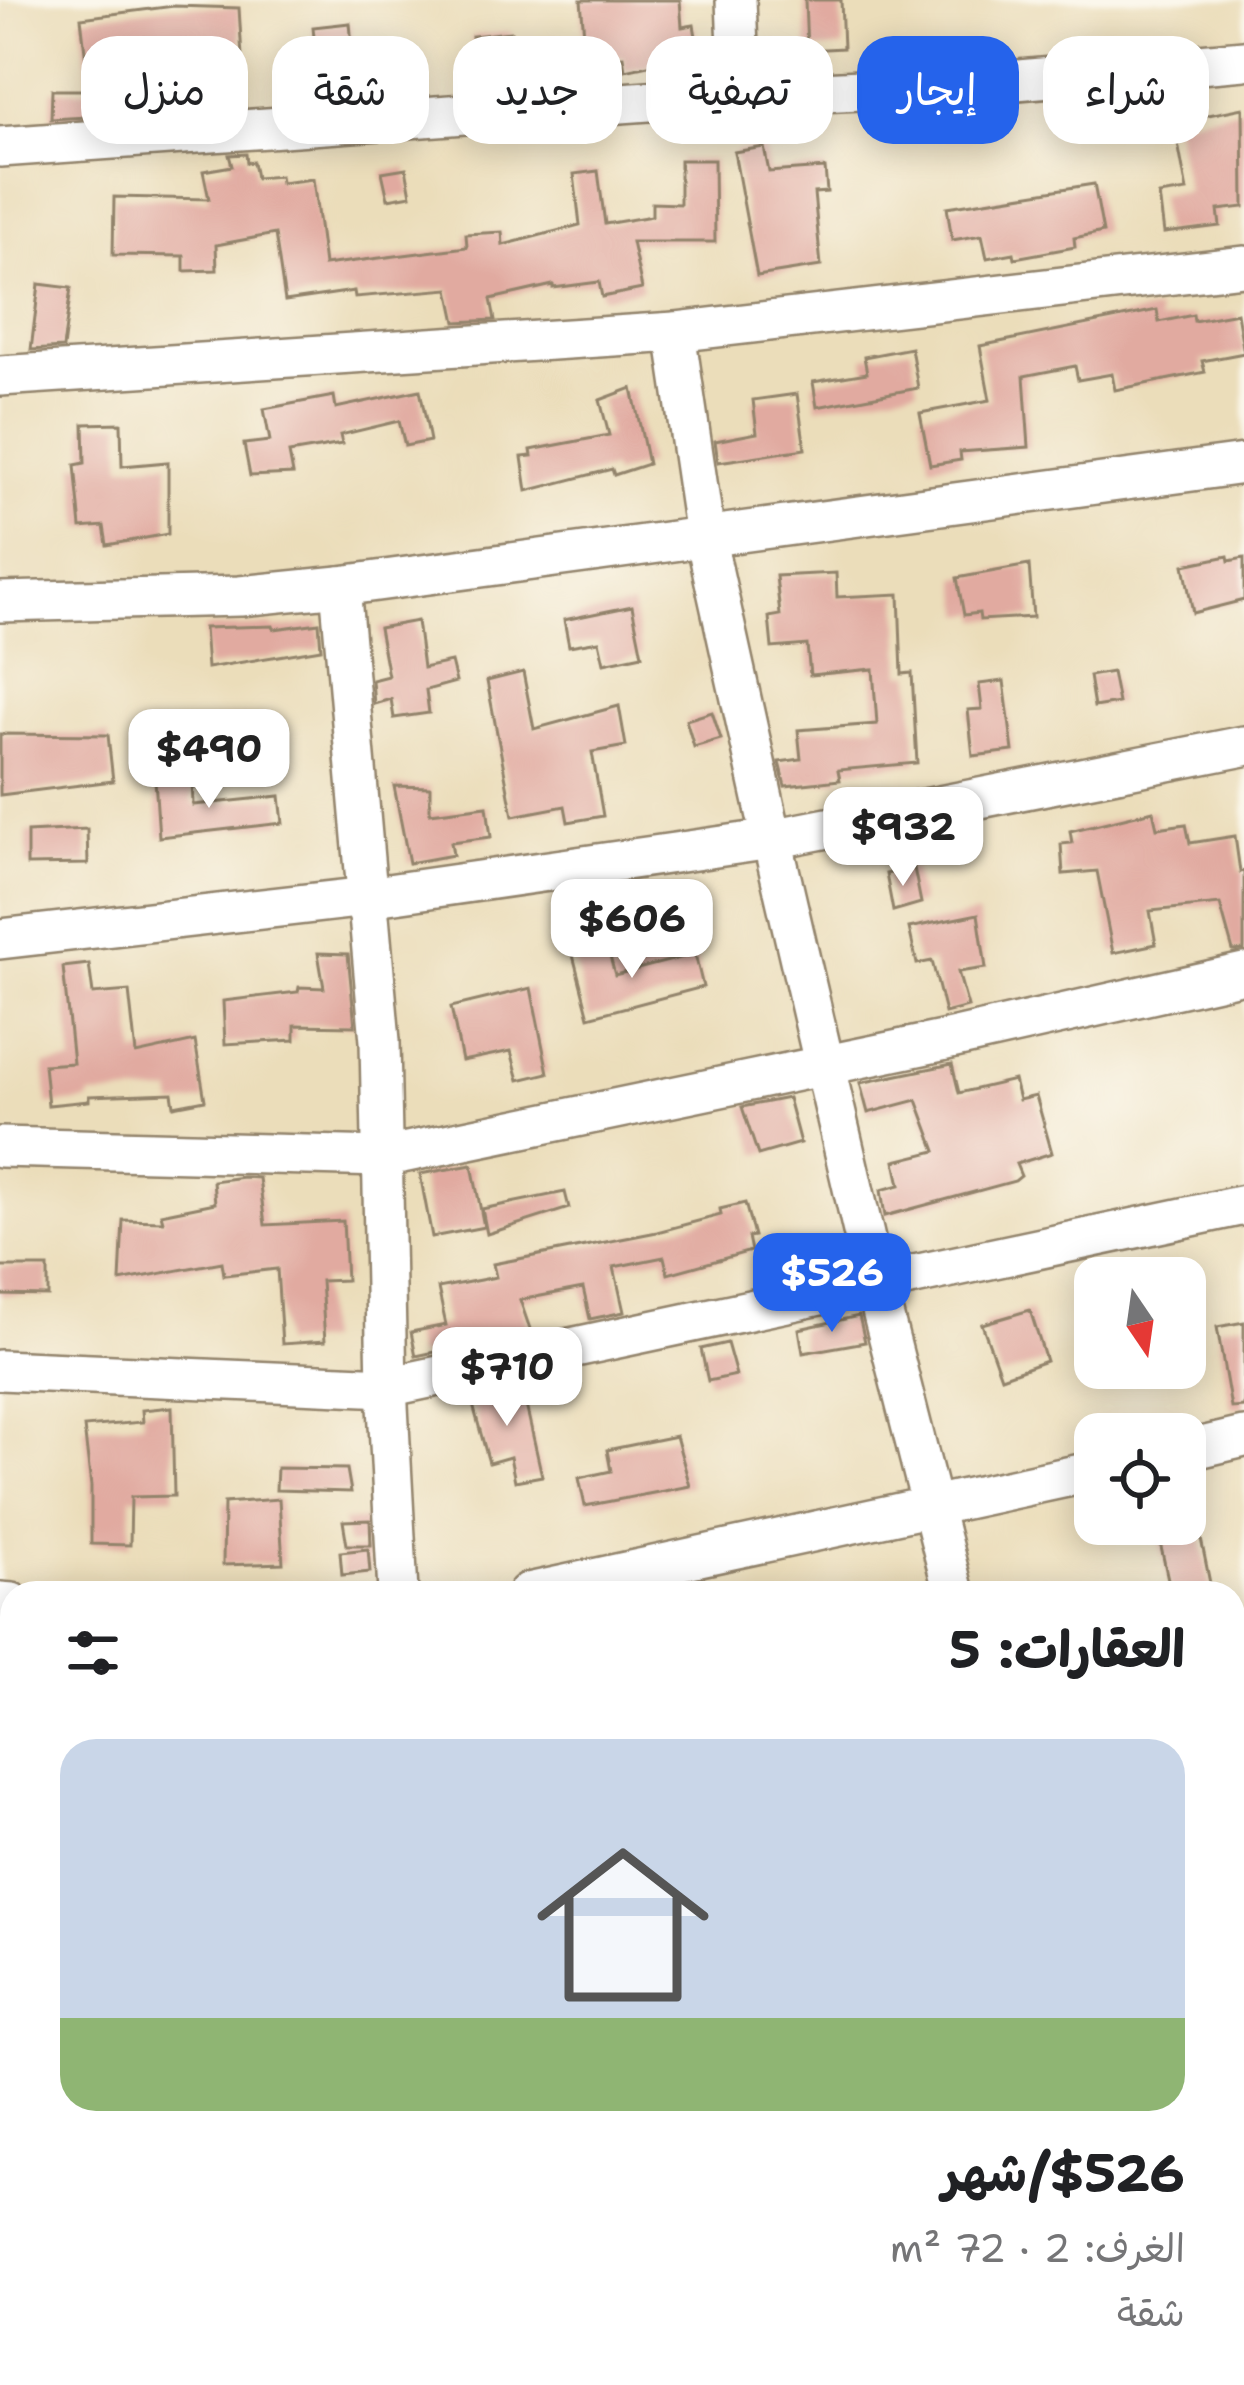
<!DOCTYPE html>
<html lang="ar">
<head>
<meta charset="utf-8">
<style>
	body { margin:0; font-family:"Shantell Sans","Playpen Sans Arabic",sans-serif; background:#f6f6f6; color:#202124; direction:rtl; height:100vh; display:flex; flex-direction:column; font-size:45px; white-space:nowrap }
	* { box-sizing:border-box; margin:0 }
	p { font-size:39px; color:#757577 }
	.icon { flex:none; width:66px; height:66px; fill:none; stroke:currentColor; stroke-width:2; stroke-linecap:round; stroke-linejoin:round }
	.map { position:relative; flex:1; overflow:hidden; direction:ltr }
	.details { position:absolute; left:0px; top:1581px; width:1245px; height:804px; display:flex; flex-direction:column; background:#fff; border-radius:36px 36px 0 0; box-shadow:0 6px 30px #0003; direction:rtl }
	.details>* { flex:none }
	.hud { position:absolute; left:36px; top:36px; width:1173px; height:108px; direction:rtl; display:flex; gap:24px }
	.needle { width:78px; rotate:167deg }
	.buttons { position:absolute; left:1074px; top:1257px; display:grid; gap:24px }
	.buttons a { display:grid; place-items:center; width:132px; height:132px; border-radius:24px; background:#fff; box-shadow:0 6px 30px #0003; font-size:60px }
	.price { position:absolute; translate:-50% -102px; padding:0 27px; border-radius:24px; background:#fff; color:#222; font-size:39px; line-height:78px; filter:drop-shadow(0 3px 6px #0008) }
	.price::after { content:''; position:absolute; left:50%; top:72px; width:36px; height:27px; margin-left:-18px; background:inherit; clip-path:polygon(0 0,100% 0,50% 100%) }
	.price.current { background:#2563eb; color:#fff }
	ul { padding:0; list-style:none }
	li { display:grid; align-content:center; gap:24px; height:636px; padding:0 60px }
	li+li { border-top:3px solid #e0e0e0 }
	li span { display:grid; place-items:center; height:372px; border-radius:36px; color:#555 }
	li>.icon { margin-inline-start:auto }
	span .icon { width:216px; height:216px; fill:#fffc; stroke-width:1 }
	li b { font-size:51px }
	h2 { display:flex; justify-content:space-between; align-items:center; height:144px; padding:0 60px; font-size:51px }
	.pill { padding:0 42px; border-radius:36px; background:#fff; box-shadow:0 6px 30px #0003; font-size:42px; line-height:108px }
	.pill.current { background:#2563eb; color:#fff }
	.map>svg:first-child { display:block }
</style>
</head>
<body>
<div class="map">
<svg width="1244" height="2385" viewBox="0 0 1244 2385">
	<rect width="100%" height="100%" fill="#fbf7ec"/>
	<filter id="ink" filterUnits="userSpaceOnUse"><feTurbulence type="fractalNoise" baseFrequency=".00833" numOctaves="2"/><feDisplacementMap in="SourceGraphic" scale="24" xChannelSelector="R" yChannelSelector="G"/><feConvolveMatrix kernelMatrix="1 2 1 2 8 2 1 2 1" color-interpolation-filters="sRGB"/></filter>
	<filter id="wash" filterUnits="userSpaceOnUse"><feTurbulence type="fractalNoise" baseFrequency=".004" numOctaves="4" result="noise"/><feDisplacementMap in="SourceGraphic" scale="48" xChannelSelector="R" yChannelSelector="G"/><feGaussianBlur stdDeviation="2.7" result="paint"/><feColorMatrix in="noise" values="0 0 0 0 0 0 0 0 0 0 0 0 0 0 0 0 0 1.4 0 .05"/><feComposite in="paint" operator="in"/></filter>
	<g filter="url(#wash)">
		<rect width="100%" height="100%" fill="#ebddba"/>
		<g id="blocks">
			<!-- building -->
			<g fill="#e1aaa0">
				<path d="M581 0H680L682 27 694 25 699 54 625 70 623 56 586 59Z"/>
				<path d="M805 0H841L843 48 807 50Z"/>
				<path d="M174 6 239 8 245 106 188 110 186 83 155 85 154 67 89 85 81 18Z"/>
				<path d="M350 23 354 67 317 70 313 27Z"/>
				<path d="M511 32 514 75 477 80 472 36Z"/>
				<path d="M52 90H103L105 116 51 119Z"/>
				<path d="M975 108 977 129 921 135 919 111Z"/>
				<path d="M1243 108 1244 207 1218 210 1220 226 1164 233 1159 195 1187 191 1174 122Z"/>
				<path d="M764 147 769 172 825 168 827 192 814 193 821 266 757 276 734 152Z"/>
				<path d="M246 154 247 163 253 162 256 178 280 176 281 183 313 179 324 265 467 247 466 234 502 232 503 245 580 225 574 174 598 171 605 224 652 216V203L680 204V160H714L715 242H632L642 289 602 297 599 282 553 288V285L491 299 495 320 456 322 449 289 355 297 354 291 285 301 275 234 216 245 217 270 184 271V256L113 255 114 197 209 199 203 171 232 166 229 155Z"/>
				<path d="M406 168 411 195 388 199 382 172Z"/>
				<path d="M1094 184 1103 232 1074 238 1075 247 1015 258 1014 253 987 258 982 235 952 240 947 207Z"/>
				<path d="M39 284 71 288 63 348 31 350Z"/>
				<path d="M1157 310 1159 322 1193 315 1194 321 1237 313 1244 353 1202 361 1205 372 1115 390 1112 374 1078 380 1075 366 1024 376 1029 447 960 452 961 460 930 465 920 413 990 400 980 346Z"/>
				<path d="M911 348 918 388 817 407 813 382 867 373 864 357Z"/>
				<path d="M632 388 648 464 614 475 612 469 527 491 522 457 532 456 531 450 609 435 600 400Z"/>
				<path d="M420 390 430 441 405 446 399 421 340 435 342 444 289 453 293 474 250 476 244 444 270 441 264 409 334 396 336 408Z"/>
				<path d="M797 394 805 449 718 462 715 441 757 433 753 400Z"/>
				<path d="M121 423 122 466 168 462V534L107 545 104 526 81 528 75 465 85 463 84 424Z"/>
				<path d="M1228 556 1229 561 1244 558V600L1193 613 1184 565Z"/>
				<path d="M1029 565 1033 617 980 620 979 613 964 615 957 578Z"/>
				<path d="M836 573 837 597 899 594 902 674 912 673 917 763 838 770 840 780 785 786 779 762 801 759 798 730 877 724 873 669 810 675 807 645 772 648 769 617 780 615 776 576Z"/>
				<path d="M632 606 642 655 604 663 599 641 569 646 564 620Z"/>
				<path d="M417 621 423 668 451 662 456 682 426 690 429 713 394 718 391 699 374 704 372 680 388 676 379 628Z"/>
				<path d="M319 623 321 649 207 668 204 628 273 626 274 629Z"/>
				<path d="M523 672 534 729 619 706 626 746 592 752 603 816 568 822 565 806 513 816 487 681Z"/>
				<path d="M1112 672 1118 703 1094 707 1089 676Z"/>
				<path d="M1004 681 1013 751 973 756 968 710 982 709 979 684Z"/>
				<path d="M712 712 721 739 694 747 686 720Z"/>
				<path d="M0 734 108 735 113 781 0 795Z"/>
				<path d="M192 778 193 805 280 796 283 823 159 837 155 779Z"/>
				<path d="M394 786 430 787V813L487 806 491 837 451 842 453 855 409 863Z"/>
				<path d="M1153 811 1157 828 1186 824 1190 843 1235 836 1240 872 1244 871V950L1233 951 1220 904 1150 911 1156 944 1113 953 1097 871 1063 874 1061 844 1072 843 1070 831Z"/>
				<path d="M87 829 88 864 27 865V832Z"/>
				<path d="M914 868 921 903 893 911 886 874Z"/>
				<path d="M978 914 986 968 958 972 968 1007 945 1013 932 961 917 964 909 928Z"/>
				<path d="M607 946 615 975 695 954 703 987 589 1017 573 955Z"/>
				<path d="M318 953 348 954 355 1026 295 1025V1040L225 1044 223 1001 298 992 299 987 324 988Z"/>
				<path d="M89 964 93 994 129 991 136 1054 195 1041 205 1100 174 1106 172 1093 89 1096V1101L48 1105 44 1065 73 1063 63 967Z"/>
				<path d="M531 988 548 1073 519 1080 511 1051 462 1061 451 1007Z"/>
				<path d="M952 1064 959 1093 1014 1080 1019 1100 1036 1096 1052 1153 1016 1164 1021 1176 1015 1181 885 1216 881 1190 900 1185 895 1161 936 1151 917 1100 868 1113 860 1083Z"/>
				<path d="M788 1098 800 1143 758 1155 742 1107Z"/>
				<path d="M472 1165 484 1227 432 1237 420 1174Z"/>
				<path d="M243 1177 259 1178 265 1225 343 1221 346 1280 321 1281 325 1341 282 1344 277 1269 224 1275 222 1262 120 1281 123 1220 163 1221 161 1214 215 1203 213 1181Z"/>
				<path d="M565 1192 569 1208 487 1234 482 1209Z"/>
				<path d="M745 1203 754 1236 748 1237 751 1251 668 1274 664 1257 614 1267 624 1312 590 1319 583 1288 520 1300 531 1332 416 1356 411 1332 446 1325 438 1288 496 1277 493 1264 657 1232 721 1215 720 1209Z"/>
				<path d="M0 1267H48V1296L0 1295Z"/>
				<path d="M1030 1310 1046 1361 1001 1377 982 1324Z"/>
				<path d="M859 1316 865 1342 803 1353 799 1329Z"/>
				<path d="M1244 1322V1407L1231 1408 1217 1327Z"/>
				<path d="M727 1343 736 1375 708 1381 701 1349Z"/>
				<path d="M521 1383 542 1476 515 1481 510 1457 489 1463 470 1394Z"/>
				<path d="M172 1407 174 1496 131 1497 130 1545 91 1544V1486L84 1427 143 1422 142 1410Z"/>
				<path d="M676 1436 690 1486 585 1506 579 1478 611 1471 607 1450Z"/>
				<path d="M277 1468 347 1469 351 1492 276 1490Z"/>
				<path d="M279 1499 283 1563 223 1565 224 1503Z"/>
				<path d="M370 1520 371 1545H347L343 1521Z"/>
				<path d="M1156 1524H1198L1212 1593H1171Z"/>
				<path d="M368 1549 370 1572 342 1575 340 1552Z"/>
			</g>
		</g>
	</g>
	<g filter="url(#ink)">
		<use href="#blocks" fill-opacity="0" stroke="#93846c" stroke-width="3"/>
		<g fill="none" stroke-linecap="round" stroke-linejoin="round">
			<!-- minor casing -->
			<g stroke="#93846c" stroke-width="44">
				<g id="minor">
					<path d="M736 0 740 96"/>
					<path d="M0 147 677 99 961 85 1244 60"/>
					<path d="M675 332 705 536 772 839 876 1287 954 1593"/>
					<path d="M0 376 675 332 1244 266"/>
					<path d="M340 586 380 1041 387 1387 398 1593"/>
					<path d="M0 602 240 596 340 586 1244 464"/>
					<path d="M0 939 367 897 772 839 1244 746"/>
					<path d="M0 1147 383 1157 942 1041 1244 973"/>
					<path d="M0 1370 387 1387 1244 1205"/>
					<path d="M1185 1451 1244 1437"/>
					<path d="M528 1593 1095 1471"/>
					<path d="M0 1602 12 1603"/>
					<path d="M1233 1669 1244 1667"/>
					<path d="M0 1837H12"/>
					<path d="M1233 1908 1244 1905"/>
					<path d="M0 2069H12"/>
					<path d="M1233 2148 1244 2146"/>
					<path d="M0 2275H12"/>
					<path d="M443 2373 444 2385"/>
					<path d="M1126 2373 1128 2385"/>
					<path d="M1240 2385 1244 2384"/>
				</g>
			</g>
			<!-- minor -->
			<use href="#minor" stroke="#fff" stroke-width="39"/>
		</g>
	</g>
</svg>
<div class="buttons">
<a><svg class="needle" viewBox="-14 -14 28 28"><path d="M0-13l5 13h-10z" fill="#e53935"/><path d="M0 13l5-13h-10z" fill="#757577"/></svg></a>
<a><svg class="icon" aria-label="locate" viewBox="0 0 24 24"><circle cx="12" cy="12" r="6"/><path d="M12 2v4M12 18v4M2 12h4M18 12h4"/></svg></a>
</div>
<b class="price" style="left:209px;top:811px">$490</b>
<b class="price" style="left:903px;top:889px">$932</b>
<b class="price" style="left:632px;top:981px">$606</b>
<b class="price current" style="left:832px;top:1335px">$526</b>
<b class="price" style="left:507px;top:1429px">$710</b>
<div class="hud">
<a class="pill">شراء</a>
<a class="pill current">إيجار</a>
<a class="pill">تصفية</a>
<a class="pill">جديد</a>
<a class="pill">شقة</a>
<a class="pill">منزل</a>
</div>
<section class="details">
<h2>العقارات: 5<svg class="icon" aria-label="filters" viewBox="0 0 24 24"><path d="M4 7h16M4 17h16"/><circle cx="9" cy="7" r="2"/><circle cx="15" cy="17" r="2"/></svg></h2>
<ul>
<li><span style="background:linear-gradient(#c9d6e8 75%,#8fb573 0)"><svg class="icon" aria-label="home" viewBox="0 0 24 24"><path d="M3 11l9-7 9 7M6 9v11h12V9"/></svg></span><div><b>$526/شهر</b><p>الغرف: 2 · 72 m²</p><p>شقة</p></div></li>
</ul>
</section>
</div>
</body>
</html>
